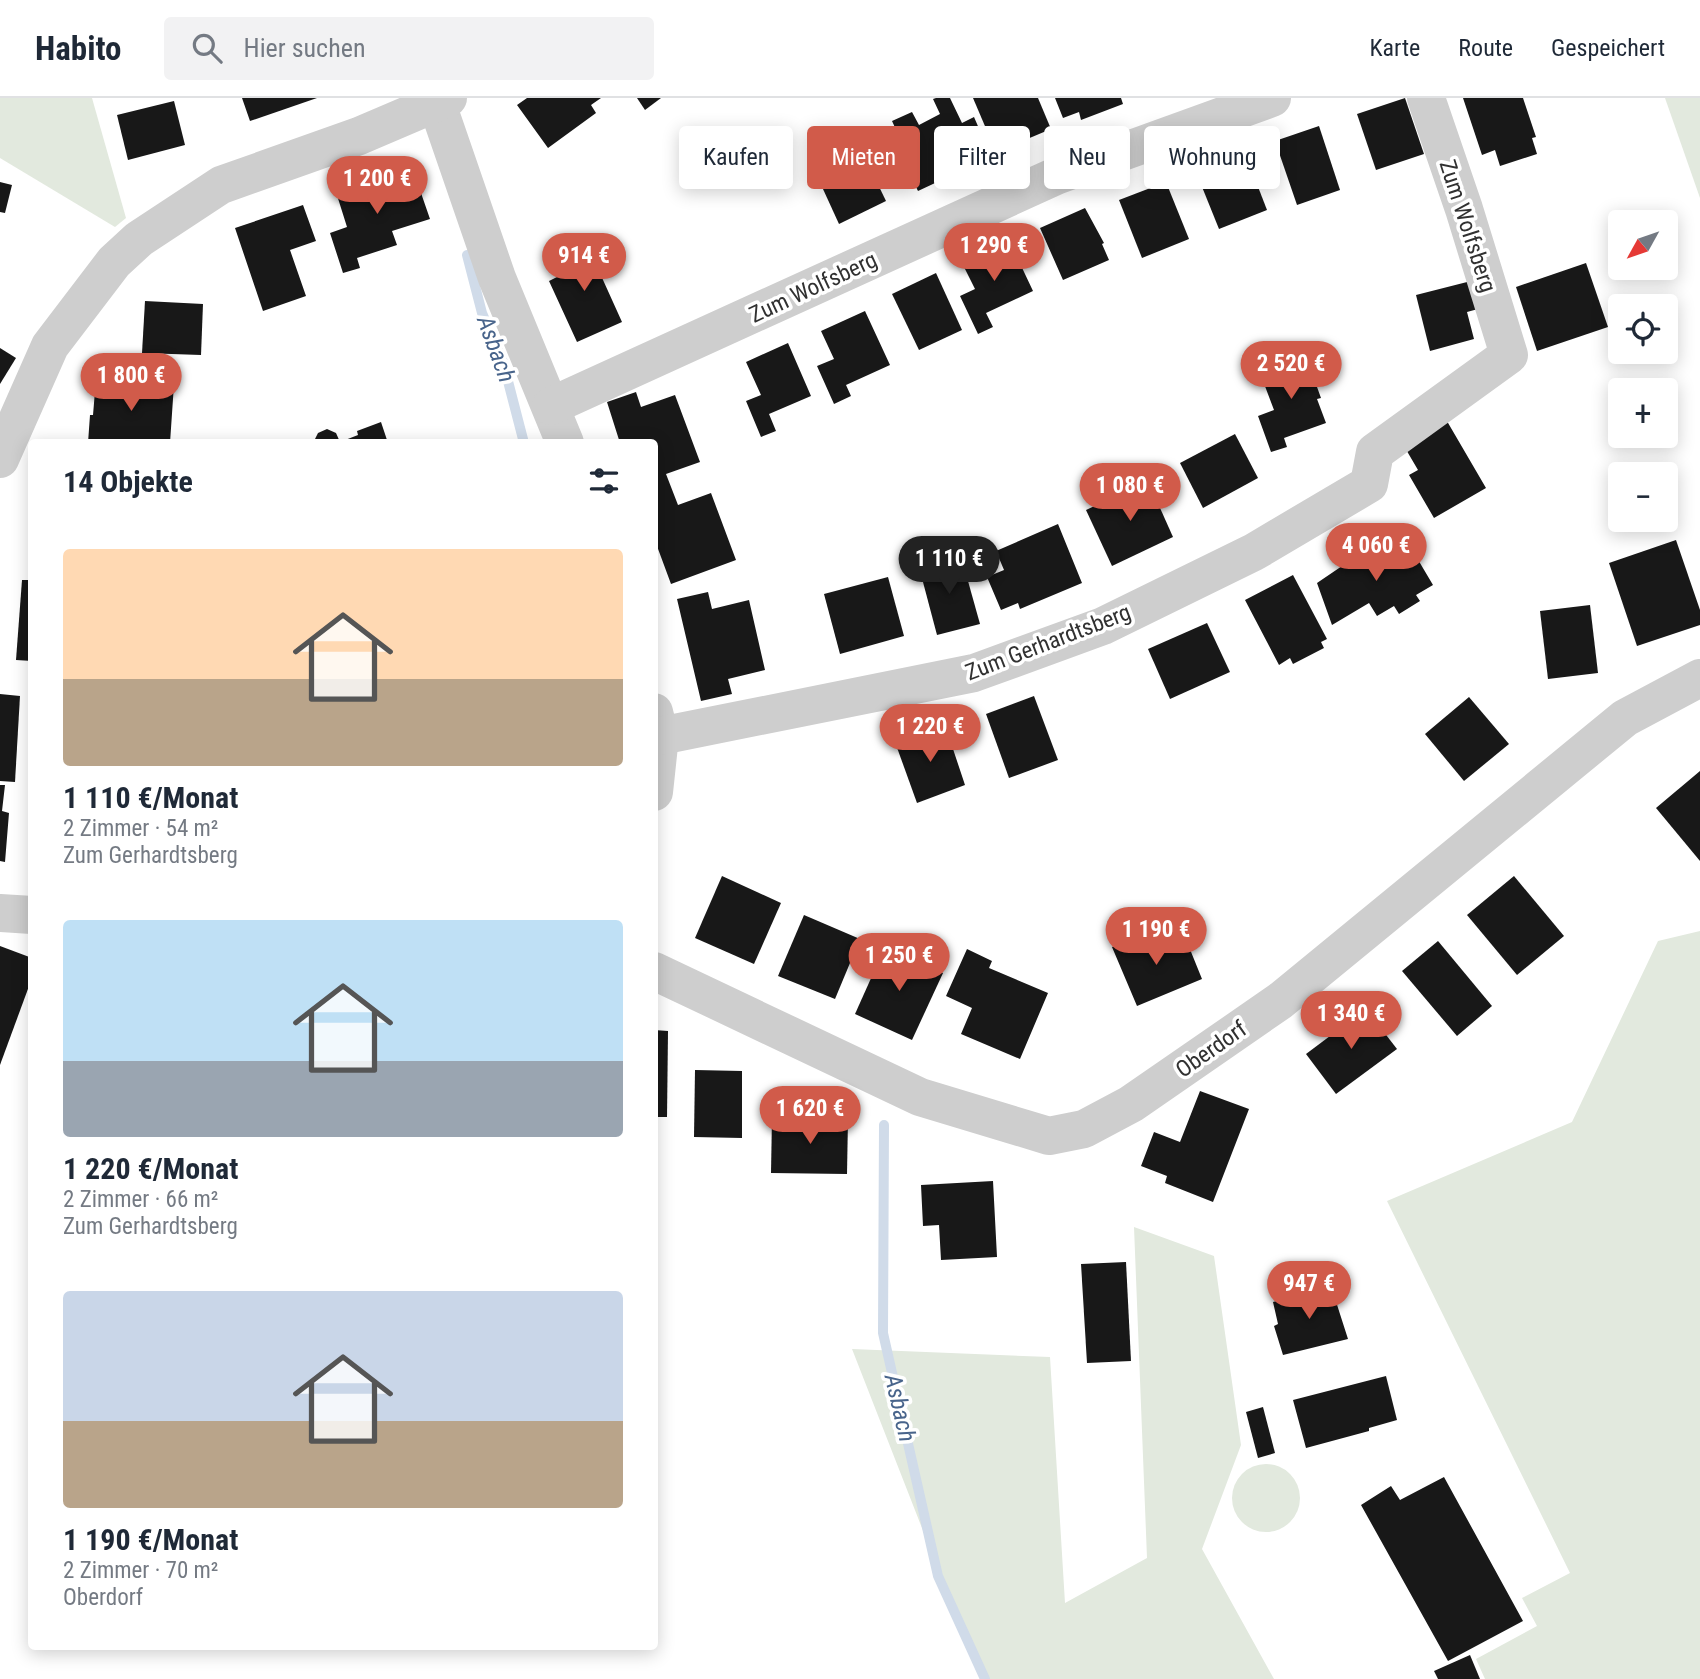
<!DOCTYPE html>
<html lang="de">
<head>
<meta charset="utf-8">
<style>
	body { margin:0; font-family:"Roboto Condensed",sans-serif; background:#f2f2f3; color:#1f2937; height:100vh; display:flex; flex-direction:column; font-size:26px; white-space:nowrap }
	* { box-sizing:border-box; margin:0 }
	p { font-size:23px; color:#747a83 }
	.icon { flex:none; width:38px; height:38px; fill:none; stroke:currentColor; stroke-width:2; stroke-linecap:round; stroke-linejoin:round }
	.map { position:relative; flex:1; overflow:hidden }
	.drawer { position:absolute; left:28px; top:341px; width:630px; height:1211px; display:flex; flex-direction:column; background:#fff; border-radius:7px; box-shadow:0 4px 18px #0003 }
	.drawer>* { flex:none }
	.top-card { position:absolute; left:679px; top:28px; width:665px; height:63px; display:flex; gap:14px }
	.needle { width:46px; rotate:230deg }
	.buttons { position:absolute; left:1608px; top:112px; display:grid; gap:14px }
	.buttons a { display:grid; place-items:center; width:70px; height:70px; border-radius:7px; background:#fff; box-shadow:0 4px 18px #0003; font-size:35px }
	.price { position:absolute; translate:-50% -60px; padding:0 16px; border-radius:24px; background:#d15b4a; color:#fff; font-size:23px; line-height:46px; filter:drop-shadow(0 2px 4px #0008) }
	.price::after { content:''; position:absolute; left:50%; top:42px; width:21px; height:16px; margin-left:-10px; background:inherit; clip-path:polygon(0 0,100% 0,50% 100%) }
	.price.active { background:#222; color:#fff }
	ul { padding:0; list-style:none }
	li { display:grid; align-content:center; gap:14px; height:371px; padding:0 35px }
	li span { display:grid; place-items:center; height:217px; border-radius:7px; color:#555 }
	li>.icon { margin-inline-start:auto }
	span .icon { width:126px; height:126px; fill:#fffc; stroke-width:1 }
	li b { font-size:30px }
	h2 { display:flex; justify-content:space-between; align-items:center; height:84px; padding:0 35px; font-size:30px }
	.pill { padding:0 24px; border-radius:7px; background:#fff; box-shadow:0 4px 18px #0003; font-size:24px; line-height:63px }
	.pill.active { background:#d15b4a; color:#fff }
	header { display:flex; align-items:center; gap:42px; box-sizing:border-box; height:98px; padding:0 35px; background:#fff; border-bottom:2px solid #e0e1e3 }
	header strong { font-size:33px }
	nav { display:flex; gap:38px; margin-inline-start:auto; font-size:24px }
	.search { width:490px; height:63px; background:#f2f2f3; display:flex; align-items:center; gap:18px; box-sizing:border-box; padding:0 24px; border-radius:7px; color:#747a83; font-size:26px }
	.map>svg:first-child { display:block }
</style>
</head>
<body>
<header>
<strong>Habito</strong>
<div class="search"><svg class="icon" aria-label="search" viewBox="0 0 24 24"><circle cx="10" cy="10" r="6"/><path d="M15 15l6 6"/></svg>Hier suchen</div>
<nav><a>Karte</a><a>Route</a><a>Gespeichert</a></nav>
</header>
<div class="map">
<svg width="1700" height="1581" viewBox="0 0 1700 1581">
	<rect width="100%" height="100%" fill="#fff"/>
	<!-- green -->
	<g fill="#e2e9de">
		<path d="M0 0H92L126 120 115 129 0 60Z"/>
		<path d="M1665 0H1700V100Z"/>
		<path d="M1700 833V1581H1485L1476 1561 1537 1528 1522 1500 1570 1475 1387 1103 1572 1024 1658 843Z"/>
		<path d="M1134 1129 1214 1158 1241 1347 1202 1451 1274 1581H981L852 1251 1050 1259 1065 1505 1147 1460Z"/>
		<circle cx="1266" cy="1400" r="34"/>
	</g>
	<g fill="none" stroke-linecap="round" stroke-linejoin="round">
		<!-- stream -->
		<g stroke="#d0dbe9" stroke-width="10">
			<path d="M467 157 482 215 503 264 524 345"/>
			<path d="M884 1027 883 1235 938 1478 985 1581"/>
		</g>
	</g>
	<!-- building -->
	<g fill="#181818">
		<path d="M242 0H317L250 23Z"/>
		<path d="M527 0H601L591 7 596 15 548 50 517 7Z"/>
		<path d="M637 0H661L645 12Z"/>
		<path d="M936 0H950L962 25 974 19 987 49 976 55 980 64 918 93 913 83 895 91 874 48 898 36 892 23 912 14 919 27 940 16 933 1Z"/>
		<path d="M973 0H1038L1051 31 996 54Z"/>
		<path d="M1055 0H1121L1123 6 1081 22 1079 14 1063 20Z"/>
		<path d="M1405 0 1424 56 1376 72 1357 16Z"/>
		<path d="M1463 0H1523L1536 39 1532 40 1537 56 1500 68 1495 52 1482 57Z"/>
		<path d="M174 3 185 47 128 62 117 17Z"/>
		<path d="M1319 28 1340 92 1297 107 1275 43Z"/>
		<path d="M858 45 886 103 839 126 812 67Z"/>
		<path d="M1243 50 1267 112 1219 131 1194 69Z"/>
		<path d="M412 69 430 121 392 133 397 147 357 160 360 170 343 175 330 135 347 129 336 94Z"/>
		<path d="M0 84 12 87 5 115 0 114Z"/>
		<path d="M1166 84 1189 141 1142 160 1119 102Z"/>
		<path d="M303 107 316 143 290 152 306 198 263 213 235 130Z"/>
		<path d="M1085 110 1104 145 1102 146 1109 162 1063 182 1040 130Z"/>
		<path d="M598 142 605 157 594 162 622 224 577 244 549 183 559 178 552 163Z"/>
		<path d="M1009 142 1033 193 986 215 993 229 978 236 960 198 975 191 962 165Z"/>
		<path d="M1586 165 1608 229 1537 253 1516 189Z"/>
		<path d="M936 175 962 232 919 252 892 196Z"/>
		<path d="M1471 183 1478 211 1467 214 1474 241 1430 253 1416 197Z"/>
		<path d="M145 203 203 206 201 257 142 255Z"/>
		<path d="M865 213 890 267 846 287 851 298 834 306 817 268 834 261 821 233Z"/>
		<path d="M788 245 811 298 769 316 776 333 761 339 746 303 761 297 746 264Z"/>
		<path d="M0 250 16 260 0 286Z"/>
		<path d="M1304 253 1321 300 1317 301 1326 325 1284 340 1287 349 1271 354 1258 318 1274 312 1260 275 1283 266 1282 261Z"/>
		<path d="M96 281 174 286 170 345H88L90 317H93Z"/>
		<path d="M636 294 641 309 675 297 700 364 666 376 678 407 711 395 736 462 671 486 654 440V345H620L607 304Z"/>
		<path d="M1444 318 1486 390 1434 420 1409 377 1418 372 1401 343Z"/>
		<path d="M381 324 388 345H315L314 343 318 335 327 331 336 335 340 344 358 337 357 333Z"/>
		<path d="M1235 336 1258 380 1203 410 1180 365Z"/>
		<path d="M1148 383 1173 439 1112 468 1086 412Z"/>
		<path d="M1058 426 1082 485 1020 511 1018 505 1001 512 987 479 1004 472 996 453Z"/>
		<path d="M1404 438 1433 487 1416 497 1420 503 1399 516 1394 508 1377 518 1369 505 1332 527 1317 485 1345 466 1349 471Z"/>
		<path d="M1676 442 1700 512V527L1637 548 1609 465Z"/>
		<path d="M961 458 980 526 937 537 919 469Z"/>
		<path d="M1293 477 1327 541 1321 544 1324 550 1293 566 1290 560 1279 567 1245 502Z"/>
		<path d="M888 479 904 538 840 556 824 496Z"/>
		<path d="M22 482H32V563L16 562Z"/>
		<path d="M708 494 712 511 749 502 765 572 728 581 732 596 701 603 677 501Z"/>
		<path d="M1590 507 1598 575 1548 581 1540 513Z"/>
		<path d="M1207 525 1230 574 1170 601 1148 551Z"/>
		<path d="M0 596 20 598 15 684 0 683Z"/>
		<path d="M1034 598 1058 662 1009 680 986 616Z"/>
		<path d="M1469 599 1509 646 1464 683 1425 636Z"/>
		<path d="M945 627 965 687 917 705 895 644Z"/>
		<path d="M1700 673V763L1656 710Z"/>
		<path d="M0 687H5L2 713 9 715 5 764 0 763Z"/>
		<path d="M722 778 781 805 754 866 695 840Z"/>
		<path d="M1514 778 1564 838 1517 877 1467 817Z"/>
		<path d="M804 817 860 841 835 901 778 878Z"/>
		<path d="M1183 834 1202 881 1137 908 1112 849 1142 836 1147 850Z"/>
		<path d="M1438 843 1492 908 1457 938 1402 873Z"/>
		<path d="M0 848 32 860V880L0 967Z"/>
		<path d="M885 849 943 875 912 942 855 916Z"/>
		<path d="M967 851 992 863 989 870 1048 895 1020 961 961 936 972 910 946 898Z"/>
		<path d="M1366 911 1397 951 1336 996 1306 956Z"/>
		<path d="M654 932 668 933 667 1019H654Z"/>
		<path d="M695 972 742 973V1040L694 1039Z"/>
		<path d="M1200 993 1249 1011 1213 1104 1165 1085 1167 1078 1141 1068 1154 1034 1180 1044Z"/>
		<path d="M772 1019 848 1020 847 1076 771 1075Z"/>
		<path d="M993 1083 997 1159 941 1162 939 1127 923 1128 921 1087Z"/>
		<path d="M1126 1164 1131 1263 1087 1265 1081 1166Z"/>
		<path d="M1331 1188 1348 1241 1283 1257 1274 1228 1278 1226 1273 1204Z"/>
		<path d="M1386 1278 1397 1322 1369 1330V1333L1306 1350 1293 1302Z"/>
		<path d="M1263 1309 1275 1355 1258 1360 1246 1314Z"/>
		<path d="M1444 1379 1523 1523 1448 1563 1361 1407 1391 1388 1400 1402Z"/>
		<path d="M1470 1557 1480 1581H1438L1434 1573Z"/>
	</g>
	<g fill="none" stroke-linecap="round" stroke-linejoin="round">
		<!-- minor -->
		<g stroke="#cecece" stroke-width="38">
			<path d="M435 0 497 180 565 345"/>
			<path d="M551 308 1056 78 1272 0"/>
			<path d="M0 361 50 248 114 164 139 141 221 87 359 38 448 0"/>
			<path d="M654 614 660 638 654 694"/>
			<path d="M660 638 974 575 1103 528 1254 454 1369 386 1375 354 1509 257 1464 111 1426 0"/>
			<path d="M0 815 32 817"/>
			<path d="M654 873 920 999 1049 1038 1084 1031 1131 1006 1280 903 1625 620 1700 580"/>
		</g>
	</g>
	<g text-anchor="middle" stroke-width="7" stroke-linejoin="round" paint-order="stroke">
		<!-- street labels -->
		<g font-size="23" fill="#313131" stroke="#fff">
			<text transform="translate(1468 128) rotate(72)" y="8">Zum Wolfsberg</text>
			<text transform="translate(813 189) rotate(-25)" y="8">Zum Wolfsberg</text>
			<text transform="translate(1048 544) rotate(-21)" y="8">Zum Gerhardtsberg</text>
			<text transform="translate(1211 951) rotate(-35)" y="8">Oberdorf</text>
		</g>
		<!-- water labels -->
		<g font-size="24" font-style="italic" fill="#48648b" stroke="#fff">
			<text transform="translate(496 251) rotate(70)" y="8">Asbach</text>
			<text transform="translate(900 1310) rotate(77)" y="8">Asbach</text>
		</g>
	</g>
</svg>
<div class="buttons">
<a><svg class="needle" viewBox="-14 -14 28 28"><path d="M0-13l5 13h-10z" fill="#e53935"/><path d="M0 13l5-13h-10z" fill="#747a83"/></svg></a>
<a><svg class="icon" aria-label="locate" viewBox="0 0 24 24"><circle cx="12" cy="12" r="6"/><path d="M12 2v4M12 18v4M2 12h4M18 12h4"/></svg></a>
<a>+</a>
<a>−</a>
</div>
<b class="price" style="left:377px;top:118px">1 200 €</b>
<b class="price" style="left:994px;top:185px">1 290 €</b>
<b class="price" style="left:584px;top:195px">914 €</b>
<b class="price" style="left:1291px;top:303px">2 520 €</b>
<b class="price" style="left:131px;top:315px">1 800 €</b>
<b class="price" style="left:1130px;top:425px">1 080 €</b>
<b class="price" style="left:1376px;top:485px">4 060 €</b>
<b class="price active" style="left:949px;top:498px">1 110 €</b>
<b class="price" style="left:930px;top:666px">1 220 €</b>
<b class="price" style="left:1156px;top:869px">1 190 €</b>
<b class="price" style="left:899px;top:895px">1 250 €</b>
<b class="price" style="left:1351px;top:953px">1 340 €</b>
<b class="price" style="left:810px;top:1048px">1 620 €</b>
<b class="price" style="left:1309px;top:1223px">947 €</b>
<div class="top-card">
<a class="pill">Kaufen</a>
<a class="pill active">Mieten</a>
<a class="pill">Filter</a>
<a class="pill">Neu</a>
<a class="pill">Wohnung</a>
</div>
<section class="drawer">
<h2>14 Objekte<svg class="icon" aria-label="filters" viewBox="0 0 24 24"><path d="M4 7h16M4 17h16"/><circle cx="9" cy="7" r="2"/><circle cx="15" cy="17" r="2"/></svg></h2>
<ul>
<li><span style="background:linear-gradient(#ffd9b3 60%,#b9a48a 0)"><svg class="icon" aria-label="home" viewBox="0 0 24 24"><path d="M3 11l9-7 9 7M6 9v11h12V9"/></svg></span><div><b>1 110 €/Monat</b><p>2 Zimmer · 54 m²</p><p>Zum Gerhardtsberg</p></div></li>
<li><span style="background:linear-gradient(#bfe0f5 65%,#9aa5b1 0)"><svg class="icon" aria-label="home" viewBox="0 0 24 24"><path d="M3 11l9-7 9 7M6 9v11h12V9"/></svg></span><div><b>1 220 €/Monat</b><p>2 Zimmer · 66 m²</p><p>Zum Gerhardtsberg</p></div></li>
<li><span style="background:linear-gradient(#c9d6e8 60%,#b9a48a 0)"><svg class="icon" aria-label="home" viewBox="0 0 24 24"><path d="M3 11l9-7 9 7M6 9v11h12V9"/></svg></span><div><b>1 190 €/Monat</b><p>2 Zimmer · 70 m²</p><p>Oberdorf</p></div></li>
</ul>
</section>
</div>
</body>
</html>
